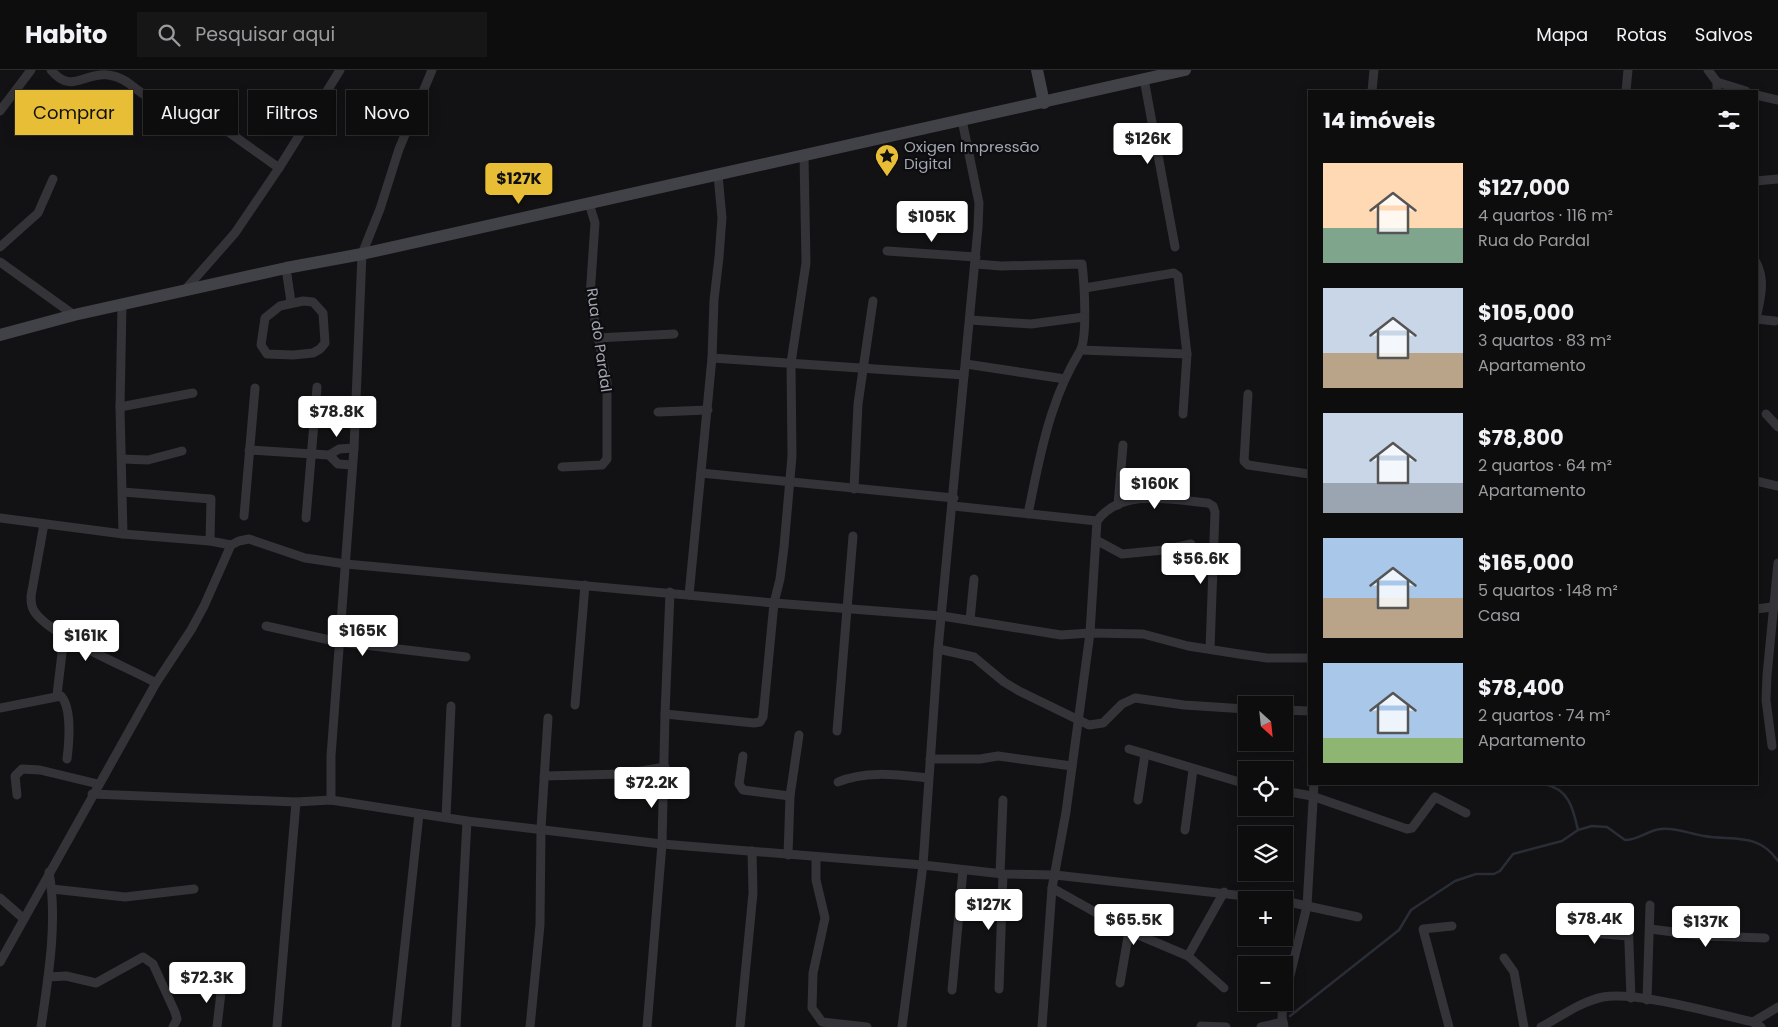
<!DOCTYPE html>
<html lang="pt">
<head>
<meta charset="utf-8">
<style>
	body { margin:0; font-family:Poppins,sans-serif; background:#171617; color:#f1f3f6; height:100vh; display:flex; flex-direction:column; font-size:19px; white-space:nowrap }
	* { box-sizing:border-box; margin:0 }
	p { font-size:16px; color:#9b9c9e }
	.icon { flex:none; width:28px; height:28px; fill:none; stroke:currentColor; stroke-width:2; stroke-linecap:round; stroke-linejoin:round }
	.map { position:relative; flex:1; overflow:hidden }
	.panel { position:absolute; left:1308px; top:20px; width:450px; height:695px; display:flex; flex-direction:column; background:#0e0d0e; border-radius:0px; box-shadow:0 2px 12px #0003,0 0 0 1px #2e2d2e }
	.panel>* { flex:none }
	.top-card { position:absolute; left:15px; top:20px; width:475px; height:45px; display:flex; gap:10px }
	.needle { width:32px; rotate:153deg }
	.buttons { position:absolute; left:1238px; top:626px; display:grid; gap:10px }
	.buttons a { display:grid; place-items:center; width:55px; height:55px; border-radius:0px; background:#0e0d0e; box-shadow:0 2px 12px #0003,0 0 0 1px #2e2d2e; font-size:25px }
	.price { position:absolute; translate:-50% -42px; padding:0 11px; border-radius:5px; background:#fff; color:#222; font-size:16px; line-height:32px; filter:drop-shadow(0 1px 2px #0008) }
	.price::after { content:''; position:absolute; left:50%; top:30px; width:15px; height:11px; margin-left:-8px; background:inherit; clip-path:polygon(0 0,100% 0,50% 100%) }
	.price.current { background:#e7be35; color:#111 }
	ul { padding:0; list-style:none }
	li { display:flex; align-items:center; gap:15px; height:125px; padding:0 15px }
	li span { display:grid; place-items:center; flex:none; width:140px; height:100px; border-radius:0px; color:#555 }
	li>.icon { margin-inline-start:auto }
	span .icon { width:60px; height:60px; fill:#fffc; stroke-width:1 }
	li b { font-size:21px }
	h2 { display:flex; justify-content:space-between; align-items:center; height:60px; padding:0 15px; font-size:21px }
	.pill { padding:0 18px; border-radius:0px; background:#0e0d0e; box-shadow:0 2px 12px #0003,0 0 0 1px #2e2d2e; font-size:18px; line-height:45px }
	.pill.current { background:#e7be35; color:#111 }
	header { display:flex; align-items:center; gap:30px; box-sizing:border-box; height:70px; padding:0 25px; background:#0e0d0e; border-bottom:1px solid #2e2d2e }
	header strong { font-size:24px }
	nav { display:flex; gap:28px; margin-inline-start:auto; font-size:18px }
	.search { width:350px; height:45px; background:#171617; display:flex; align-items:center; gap:12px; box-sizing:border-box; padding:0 18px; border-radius:0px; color:#9b9c9e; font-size:19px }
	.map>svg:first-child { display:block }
</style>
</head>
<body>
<header>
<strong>Habito</strong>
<div class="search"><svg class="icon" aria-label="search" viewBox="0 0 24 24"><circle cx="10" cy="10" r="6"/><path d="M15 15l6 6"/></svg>Pesquisar aqui</div>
<nav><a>Mapa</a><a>Rotas</a><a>Salvos</a></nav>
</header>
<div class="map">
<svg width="1778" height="957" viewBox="0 0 1778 957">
	<rect width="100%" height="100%" fill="#121113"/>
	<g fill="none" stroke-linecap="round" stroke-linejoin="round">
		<!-- stream -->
		<g stroke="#292e36" stroke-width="2.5">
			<path d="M1544 714C1569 719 1573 738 1578 760"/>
			<path d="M1290 946 1399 860 1411 840 1455 811 1476 804H1494L1500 801 1513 784 1562 771 1578 760 1592 756 1607 757 1625 770C1639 770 1648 760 1661 759 1674 757 1691 764 1704 766 1733 771 1758 762 1778 791"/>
		</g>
		<!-- street -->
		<g stroke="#333338" stroke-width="9">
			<path d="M51 0C72 25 84 2 108 5 129 7 138 25 156 31L178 26 279 98"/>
			<path d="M1708 0 1717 12V21"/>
			<path d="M1144 9 1175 177"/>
			<path d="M1717 12 1746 21"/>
			<path d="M1372 21 1374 0"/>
			<path d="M1626 21 1628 0"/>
			<path d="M1756 25 1778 30"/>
			<path d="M0 41 31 0"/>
			<path d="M1756 111 1778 109"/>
			<path d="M0 177 38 143 53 109"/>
			<path d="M887 181 976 187"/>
			<path d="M0 192 74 245"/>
			<path d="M1756 192C1766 211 1760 229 1756 249"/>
			<path d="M976 194 1001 196 1082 194C1084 210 1088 268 1080 281 1068 301 1059 321 1052 343 1041 376 1035 410 1028 444"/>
			<path d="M286 198 291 232"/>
			<path d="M1085 218 1174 203 1178 206 1187 284 1183 344"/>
			<path d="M184 221 235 163 279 98 340 0"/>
			<path d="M303 231 313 232 323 243 325 273 320 279 313 283 293 285 267 284 261 275 265 248 280 236Z"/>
			<path d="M122 236 120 337 123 464"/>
			<path d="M1756 249 1775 251"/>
			<path d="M970 250 1031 254 1084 247"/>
			<path d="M597 268 674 264"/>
			<path d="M1081 280 1187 284"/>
			<path d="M712 288 964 305"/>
			<path d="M966 294 1065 309"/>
			<path d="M1248 324 1244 391 1248 395 1309 404"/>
			<path d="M120 337 193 323"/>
			<path d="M658 342 708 340"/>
			<path d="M1766 344 1778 357"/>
			<path d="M249 380 329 385 339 379 354 378"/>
			<path d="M329 385 338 394 352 395"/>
			<path d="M122 389 148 390 182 381"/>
			<path d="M562 397 602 395 607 389V312L590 226 595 153 589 133"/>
			<path d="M701 403 954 428"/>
			<path d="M1756 411 1778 416"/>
			<path d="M854 419 858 334 873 231"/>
			<path d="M123 422 211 429 210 471"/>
			<path d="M1118 435 1123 375"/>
			<path d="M953 436 1097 451"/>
			<path d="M244 446 255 318"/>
			<path d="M0 448 123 464 210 471 231 475"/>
			<path d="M306 448 317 317"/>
			<path d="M44 454 31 526C31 532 31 536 34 541 50 566 127 597 156 613"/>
			<path d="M1096 470 1122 484 1164 480 1191 474"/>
			<path d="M689 525 712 288 714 230 719 187 722 148 718 105"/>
			<path d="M1756 539 1772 537"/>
			<path d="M970 550 974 509"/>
			<path d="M266 556 339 572 466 587"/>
			<path d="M938 579 974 587 1004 612 1019 621 1089 655 1103 653 1122 634 1135 628 1184 635 1246 639"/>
			<path d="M57 625 64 566"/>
			<path d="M575 635 585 515"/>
			<path d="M0 638 61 626C72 638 69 673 67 689"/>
			<path d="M1284 640 1309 641"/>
			<path d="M665 644 754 653 760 652 763 647 774 533 780 509 784 477 792 386 791 293 806 193 804 86"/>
			<path d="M837 661 853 466"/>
			<path d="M1772 676 1766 630 1767 605 1778 493"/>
			<path d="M1129 679 1246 714"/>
			<path d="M743 686 739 714 743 720 790 726"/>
			<path d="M930 689H980L998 686 1072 696"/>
			<path d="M544 706 623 704 665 697"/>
			<path d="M838 712C865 700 900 705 928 708"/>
			<path d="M1284 721 1312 726 1407 759 1412 758 1435 727 1466 743"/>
			<path d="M92 724 296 732 331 730 467 751 662 774 923 795 1003 804 1055 805 1281 830"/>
			<path d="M17 725 15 706 22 699 40 700 98 714"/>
			<path d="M331 730V686L354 378 362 184 380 139 399 79 432 0"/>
			<path d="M1138 730 1145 684"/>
			<path d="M446 747 451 636"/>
			<path d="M1185 760 1193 700"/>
			<path d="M788 785 790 726 799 665"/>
			<path d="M816 787V810L825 848 813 903 812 938 822 952 867 957"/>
			<path d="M1000 804 1003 730"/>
			<path d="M1052 818 1129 861 1188 886 1224 918"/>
			<path d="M52 819 125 827 194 819"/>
			<path d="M0 828 24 849"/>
			<path d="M1284 831 1358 847"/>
			<path d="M1628 848 1631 928"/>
			<path d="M1587 851 1589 858 1593 863 1628 866"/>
			<path d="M1650 859 1705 866 1765 868"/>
			<path d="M1188 886 1224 822"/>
			<path d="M1504 888 1514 902 1524 957"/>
			<path d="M0 892 156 613 191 560 204 536 231 475 239 471 249 469 305 488 346 494 774 533 942 546 1061 565 1090 563 1143 564 1188 576 1239 584 1267 588H1309"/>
			<path d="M48 907 66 906 96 913 143 887 153 894 175 942 177 949 173 957"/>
			<path d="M1120 913 1129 861"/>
			<path d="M999 919 1003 804"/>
			<path d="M952 920 963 800"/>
			<path d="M1284 930 1307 836 1314 714"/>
			<path d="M1647 930 1650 835"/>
			<path d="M1283 932 1282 947 1284 957"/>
			<path d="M1753 952 1778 937"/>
			<path d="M1201 956 1226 957"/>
			<path d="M41 957C48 909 58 851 49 802"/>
			<path d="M217 957 222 914"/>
			<path d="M277 957 296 732"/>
			<path d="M396 957 419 744"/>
			<path d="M456 957 467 751"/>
			<path d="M530 957 540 855 541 758 548 648"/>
			<path d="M647 957 662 774 665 644 670 522"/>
			<path d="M740 957 753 823 752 781"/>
			<path d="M902 957 923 795 938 579 978 158 979 133 962 50"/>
			<path d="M1042 957 1052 818 1066 742 1090 563 1097 451C1122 417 1172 430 1208 433L1213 436 1215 442 1210 579"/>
			<path d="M1261 957 1283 952"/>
			<path d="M1449 957 1423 859 1452 856"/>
			<path d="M1541 957C1560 947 1582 931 1603 927 1636 921 1718 944 1753 952L1761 957"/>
		</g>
		<!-- secondary -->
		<g stroke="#414247" stroke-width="12">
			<path d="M1037 0 1044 33"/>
			<path d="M0 265 74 245 286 198 362 184 1185 0"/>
		</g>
	</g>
	<!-- icons -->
	<defs>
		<g id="sight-pin" transform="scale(1.25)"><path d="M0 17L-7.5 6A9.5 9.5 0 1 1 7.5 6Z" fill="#e7be35" stroke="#0d0c0e"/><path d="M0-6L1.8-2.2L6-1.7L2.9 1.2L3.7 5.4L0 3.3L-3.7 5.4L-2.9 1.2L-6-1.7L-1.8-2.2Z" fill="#111"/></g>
	</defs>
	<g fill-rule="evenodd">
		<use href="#sight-pin" x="887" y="86"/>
	</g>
	<g text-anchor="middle" stroke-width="4.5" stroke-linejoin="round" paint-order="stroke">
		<!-- poi labels -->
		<g font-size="15" fill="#a3a7b3" stroke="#0d0c0e" text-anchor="start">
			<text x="904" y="82">Oxigen Impressão<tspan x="904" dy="17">Digital</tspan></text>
		</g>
		<!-- street labels -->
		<g font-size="15" fill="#a3a7b3" stroke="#0d0c0e">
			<text transform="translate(599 270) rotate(82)" y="5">Rua do Pardal</text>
		</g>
	</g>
</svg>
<div class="buttons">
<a><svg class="needle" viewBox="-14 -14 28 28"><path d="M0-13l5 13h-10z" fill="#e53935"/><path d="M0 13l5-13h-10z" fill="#9b9c9e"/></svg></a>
<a><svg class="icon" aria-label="locate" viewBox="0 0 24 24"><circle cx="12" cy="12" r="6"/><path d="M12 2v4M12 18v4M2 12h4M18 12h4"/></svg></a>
<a><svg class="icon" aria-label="layers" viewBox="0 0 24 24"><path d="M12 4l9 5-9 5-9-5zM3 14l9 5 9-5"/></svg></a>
<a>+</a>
<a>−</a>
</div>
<b class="price" style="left:1148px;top:95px">$126K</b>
<b class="price current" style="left:519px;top:135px">$127K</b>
<b class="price" style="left:932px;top:173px">$105K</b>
<b class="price" style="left:337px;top:368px">$78.8K</b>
<b class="price" style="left:1155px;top:440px">$160K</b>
<b class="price" style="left:1201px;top:515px">$56.6K</b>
<b class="price" style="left:363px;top:587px">$165K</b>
<b class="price" style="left:86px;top:592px">$161K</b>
<b class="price" style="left:652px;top:739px">$72.2K</b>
<b class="price" style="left:989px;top:861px">$127K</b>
<b class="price" style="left:1595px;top:875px">$78.4K</b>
<b class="price" style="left:1134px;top:876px">$65.5K</b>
<b class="price" style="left:1706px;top:878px">$137K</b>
<b class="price" style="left:207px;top:934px">$72.3K</b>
<div class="top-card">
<a class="pill current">Comprar</a>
<a class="pill">Alugar</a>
<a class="pill">Filtros</a>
<a class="pill">Novo</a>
</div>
<section class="panel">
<h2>14 imóveis<svg class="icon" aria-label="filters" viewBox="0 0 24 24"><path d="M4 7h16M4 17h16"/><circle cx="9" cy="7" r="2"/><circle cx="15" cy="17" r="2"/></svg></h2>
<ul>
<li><span style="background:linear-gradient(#ffd9b3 65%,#7fa58c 0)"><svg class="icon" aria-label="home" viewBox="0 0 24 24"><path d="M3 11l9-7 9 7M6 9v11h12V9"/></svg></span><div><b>$127,000</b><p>4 quartos · 116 m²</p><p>Rua do Pardal</p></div></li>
<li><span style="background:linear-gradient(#c9d6e8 65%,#b9a48a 0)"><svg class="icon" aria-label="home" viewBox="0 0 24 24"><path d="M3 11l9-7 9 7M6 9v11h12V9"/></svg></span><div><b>$105,000</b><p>3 quartos · 83 m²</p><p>Apartamento</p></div></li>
<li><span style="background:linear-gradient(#c9d6e8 70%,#9aa5b1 0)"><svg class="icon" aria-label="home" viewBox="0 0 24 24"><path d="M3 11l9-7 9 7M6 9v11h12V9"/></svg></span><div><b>$78,800</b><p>2 quartos · 64 m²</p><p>Apartamento</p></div></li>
<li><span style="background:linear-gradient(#a9c7e8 60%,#b9a48a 0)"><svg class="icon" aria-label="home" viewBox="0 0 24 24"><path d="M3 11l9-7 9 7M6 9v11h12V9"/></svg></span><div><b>$165,000</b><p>5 quartos · 148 m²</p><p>Casa</p></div></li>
<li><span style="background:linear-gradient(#a9c7e8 75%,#8fb573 0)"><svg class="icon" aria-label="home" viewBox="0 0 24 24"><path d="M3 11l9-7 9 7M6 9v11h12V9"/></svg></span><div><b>$78,400</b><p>2 quartos · 74 m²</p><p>Apartamento</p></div></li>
</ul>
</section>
</div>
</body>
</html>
